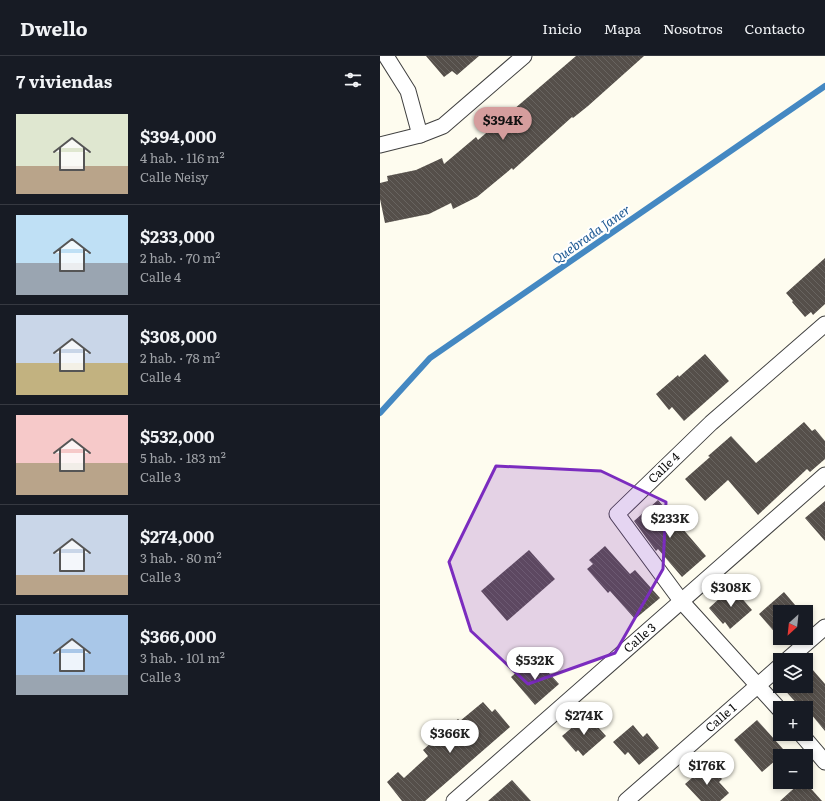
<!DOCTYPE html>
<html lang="es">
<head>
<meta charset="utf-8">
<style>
	body { margin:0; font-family:Literata,serif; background:#20242c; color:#f1f3f6; height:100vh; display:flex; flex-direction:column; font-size:15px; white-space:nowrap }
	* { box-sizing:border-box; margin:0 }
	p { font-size:13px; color:#9ea1a6 }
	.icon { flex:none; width:22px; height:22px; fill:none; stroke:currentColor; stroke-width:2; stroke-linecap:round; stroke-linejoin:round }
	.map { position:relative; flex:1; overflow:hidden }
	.drawer { display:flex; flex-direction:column; background:#171b24; width:380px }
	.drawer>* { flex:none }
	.needle { width:26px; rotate:207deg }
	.controls { position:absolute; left:393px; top:549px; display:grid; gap:8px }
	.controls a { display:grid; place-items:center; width:40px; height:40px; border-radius:0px; background:#171b24; box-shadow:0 2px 6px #0003; font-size:20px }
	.price { position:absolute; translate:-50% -34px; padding:0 9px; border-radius:14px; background:#fff; color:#222; font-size:13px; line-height:26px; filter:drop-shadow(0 1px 2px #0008) }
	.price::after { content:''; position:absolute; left:50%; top:24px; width:12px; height:9px; margin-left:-6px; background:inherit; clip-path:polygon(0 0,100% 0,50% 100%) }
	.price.on { background:#d59d9d; color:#111 }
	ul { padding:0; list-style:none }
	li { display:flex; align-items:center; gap:12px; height:100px; padding:0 16px }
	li+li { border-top:1px solid #363941 }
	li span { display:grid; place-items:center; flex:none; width:112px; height:80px; border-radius:0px; color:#555 }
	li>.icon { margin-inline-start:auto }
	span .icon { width:48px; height:48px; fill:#fffc; stroke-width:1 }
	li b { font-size:17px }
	h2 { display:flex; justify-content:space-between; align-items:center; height:48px; padding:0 16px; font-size:17px }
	header { display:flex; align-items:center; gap:24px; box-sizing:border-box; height:56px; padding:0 20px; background:#171b24; border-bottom:1px solid #363941 }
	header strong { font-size:19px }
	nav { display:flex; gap:22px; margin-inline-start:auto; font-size:14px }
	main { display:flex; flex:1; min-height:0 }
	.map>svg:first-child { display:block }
</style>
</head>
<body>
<header>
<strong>Dwello</strong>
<nav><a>Inicio</a><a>Mapa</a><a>Nosotros</a><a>Contacto</a></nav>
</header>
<main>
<section class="drawer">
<h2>7 viviendas<svg class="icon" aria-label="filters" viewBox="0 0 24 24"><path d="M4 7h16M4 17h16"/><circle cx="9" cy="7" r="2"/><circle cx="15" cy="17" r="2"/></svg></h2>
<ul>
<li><span style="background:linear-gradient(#dfe7d0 65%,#b9a48a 0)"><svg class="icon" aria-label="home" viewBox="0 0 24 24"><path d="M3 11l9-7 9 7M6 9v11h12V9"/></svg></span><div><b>$394,000</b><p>4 hab. · 116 m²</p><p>Calle Neisy</p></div></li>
<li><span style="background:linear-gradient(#bfe0f5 60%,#9aa5b1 0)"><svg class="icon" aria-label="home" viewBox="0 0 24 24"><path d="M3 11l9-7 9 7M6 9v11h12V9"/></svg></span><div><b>$233,000</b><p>2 hab. · 70 m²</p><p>Calle 4</p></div></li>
<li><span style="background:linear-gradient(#c9d6e8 60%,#c2b280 0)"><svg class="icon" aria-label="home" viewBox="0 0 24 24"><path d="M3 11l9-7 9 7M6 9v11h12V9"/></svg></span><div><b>$308,000</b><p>2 hab. · 78 m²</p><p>Calle 4</p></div></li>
<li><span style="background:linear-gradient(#f6c9c9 60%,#b9a48a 0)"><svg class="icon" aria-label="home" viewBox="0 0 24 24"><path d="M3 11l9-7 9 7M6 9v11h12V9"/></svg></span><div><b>$532,000</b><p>5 hab. · 183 m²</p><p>Calle 3</p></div></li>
<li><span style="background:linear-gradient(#c9d6e8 75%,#b9a48a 0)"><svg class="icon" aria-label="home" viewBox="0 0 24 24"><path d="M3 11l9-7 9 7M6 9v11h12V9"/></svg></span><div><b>$274,000</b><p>3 hab. · 80 m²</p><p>Calle 3</p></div></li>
<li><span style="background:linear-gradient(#a9c7e8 75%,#9aa5b1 0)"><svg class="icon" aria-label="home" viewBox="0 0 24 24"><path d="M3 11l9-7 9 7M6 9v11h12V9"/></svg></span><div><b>$366,000</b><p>3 hab. · 101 m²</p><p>Calle 3</p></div></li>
</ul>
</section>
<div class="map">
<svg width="445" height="745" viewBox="0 0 445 745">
	<defs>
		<pattern id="building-back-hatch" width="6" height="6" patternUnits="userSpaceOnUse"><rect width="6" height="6" fill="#554f4a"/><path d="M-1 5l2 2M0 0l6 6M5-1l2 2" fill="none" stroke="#686460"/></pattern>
	</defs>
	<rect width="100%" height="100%" fill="#fefcef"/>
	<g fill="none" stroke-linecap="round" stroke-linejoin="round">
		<!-- stream -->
		<path stroke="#4488c2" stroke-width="6" d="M0 357 50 302 445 30"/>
	</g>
	<!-- building -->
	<g fill="url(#building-back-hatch)">
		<path d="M46 0H99L77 19 72 15 64 21Z"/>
		<path d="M196 0H264L208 50 193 62 192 61 133 114 132 112 97 141 73 153 71 147 49 158 5 167 0 143V127L8 125 7 120 36 114 62 102 64 108 96 81 98 84Z"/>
		<path d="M445 202V248L433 259 431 256 425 261 412 246 413 245 406 237Z"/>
		<path d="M325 298 349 325 304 365 292 351 289 354 276 338 298 319 299 321Z"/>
		<path d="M424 366 432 375 435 373 445 385V403L430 416 427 413 378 459 348 424 325 445 305 423 330 401 328 400 351 380 376 407Z"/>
		<path d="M278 444 326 500 302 521 278 493 276 495 254 465Z"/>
		<path d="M445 445V485L425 462Z"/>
		<path d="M225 490 250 518 255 514 280 542 255 563 230 535 228 537 207 513 213 508 209 504Z"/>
		<path d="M149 494 175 523 127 565 101 535Z"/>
		<path d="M352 531 372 554 350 573 345 566 343 568 329 552Z"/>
		<path d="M404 536 421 556H400V582H412L405 588 379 558Z"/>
		<path d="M154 601 179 628 155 649 131 621Z"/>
		<path d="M426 606 445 628V675L426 652 423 649 420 651 401 630H426Z"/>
		<path d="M103 646 112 656 115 653 130 671 45 745H22L7 726 18 716 24 722 48 700 43 694 78 663 80 665Z"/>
		<path d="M207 659 226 680 203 700 198 694 196 696 182 680Z"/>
		<path d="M377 664 403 693 394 702 396 704 382 716 354 684Z"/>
		<path d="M253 669 263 681 267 677 279 692 259 709 248 696 245 699 233 686Z"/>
		<path d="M328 708 342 723 339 726 349 737 340 745H321L305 728Z"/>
		<path d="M132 724 151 745H108Z"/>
		<path d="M421 726H425L442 745H400Z"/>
	</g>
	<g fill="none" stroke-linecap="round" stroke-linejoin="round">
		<!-- minor casing -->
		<g stroke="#404040" stroke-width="17">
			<g id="minor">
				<path d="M6 0 28 35 40 79"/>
				<path d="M0 89 40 79 63 70 144 0"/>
				<path d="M407 604 445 571"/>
				<path d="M400 654 302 546 237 458 331 367 445 268"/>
				<path d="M421 678 445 706"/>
				<path d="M74 745 445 419"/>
				<path d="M246 745 400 610"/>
			</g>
		</g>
		<!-- minor -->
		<use href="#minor" stroke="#fff" stroke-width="15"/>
	</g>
	<!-- marked area -->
	<path fill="#7b2cbf" fill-opacity="0.2" stroke="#7b2cbf" stroke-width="3" stroke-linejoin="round" d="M116 410 221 415 286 446 283 513 235 597 148 628 91 575 69 506Z"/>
	<g text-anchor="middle" stroke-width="4" stroke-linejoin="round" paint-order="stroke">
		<!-- street labels -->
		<g font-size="12" fill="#0d0d0d" stroke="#fff">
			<text transform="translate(284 412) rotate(-44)" y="4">Calle 4</text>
			<text transform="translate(260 582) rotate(-41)" y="4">Calle 3</text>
			<text transform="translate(341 662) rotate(-41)" y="4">Calle 1</text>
		</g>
		<!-- water labels -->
		<g font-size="13" font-style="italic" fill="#215b94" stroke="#fff">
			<text transform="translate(211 178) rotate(-35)" y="5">Quebrada Janer</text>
		</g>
	</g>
</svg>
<div class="controls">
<a><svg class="needle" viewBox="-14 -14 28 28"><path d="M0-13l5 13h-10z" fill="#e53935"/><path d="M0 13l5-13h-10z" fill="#9ea1a6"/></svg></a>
<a><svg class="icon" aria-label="layers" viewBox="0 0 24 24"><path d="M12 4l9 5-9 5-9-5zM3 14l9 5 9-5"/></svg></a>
<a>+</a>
<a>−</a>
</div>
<b class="price on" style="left:123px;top:85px">$394K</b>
<b class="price" style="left:290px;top:483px">$233K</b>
<b class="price" style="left:351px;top:552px">$308K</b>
<b class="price" style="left:155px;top:625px">$532K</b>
<b class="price" style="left:204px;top:680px">$274K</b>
<b class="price" style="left:70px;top:698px">$366K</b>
<b class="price" style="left:327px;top:730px">$176K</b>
</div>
</main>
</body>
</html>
